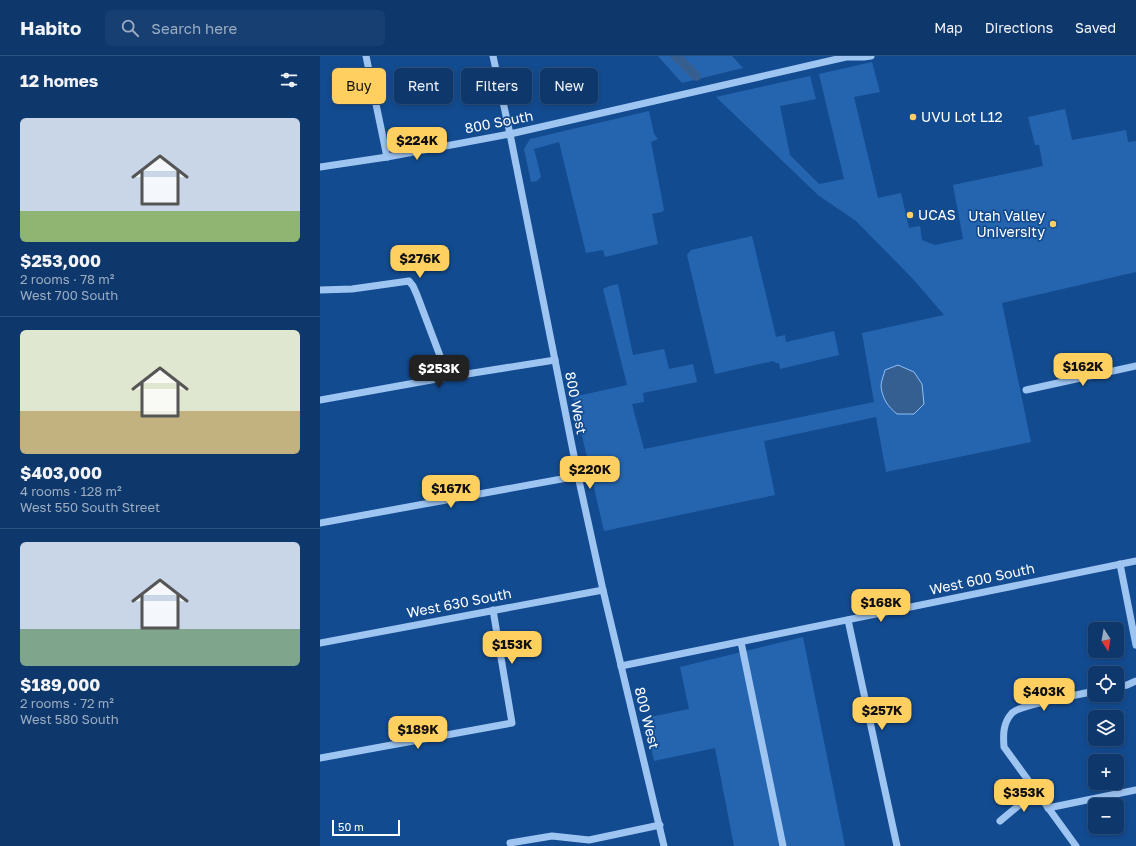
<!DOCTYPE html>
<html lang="en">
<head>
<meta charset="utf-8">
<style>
	body { margin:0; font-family:"Golos Text",sans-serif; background:#173f72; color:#f1f3f6; height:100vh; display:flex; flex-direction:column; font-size:15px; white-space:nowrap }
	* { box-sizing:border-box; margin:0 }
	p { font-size:13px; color:#9bacc2 }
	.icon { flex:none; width:22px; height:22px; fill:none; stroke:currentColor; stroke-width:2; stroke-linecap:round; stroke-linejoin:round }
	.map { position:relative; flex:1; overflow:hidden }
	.drawer { display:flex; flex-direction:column; background:#0e386c; width:320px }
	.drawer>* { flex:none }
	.banner { position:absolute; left:12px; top:12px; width:380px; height:36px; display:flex; gap:8px }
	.needle { width:26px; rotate:169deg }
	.fabs { position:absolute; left:768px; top:566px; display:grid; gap:8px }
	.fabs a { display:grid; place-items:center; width:36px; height:36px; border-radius:6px; background:#0e386c; box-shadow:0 2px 6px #0003,0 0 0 1px #2e527f; font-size:20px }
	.scale { position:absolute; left:12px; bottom:10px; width:68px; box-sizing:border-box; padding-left:4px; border:2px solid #fff; border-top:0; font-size:11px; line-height:14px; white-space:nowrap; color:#fff; -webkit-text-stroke:3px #134b90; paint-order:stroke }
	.price { position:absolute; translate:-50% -34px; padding:0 9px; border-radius:8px; background:#ffcf5f; color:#111; font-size:13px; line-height:26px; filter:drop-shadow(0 1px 2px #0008) }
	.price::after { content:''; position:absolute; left:50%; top:24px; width:12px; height:9px; margin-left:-6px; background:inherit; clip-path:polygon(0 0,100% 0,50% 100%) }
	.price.current { background:#222; color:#fff }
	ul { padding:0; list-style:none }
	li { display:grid; align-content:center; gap:8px; height:212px; padding:0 20px }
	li+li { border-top:1px solid #2e527f }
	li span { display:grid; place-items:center; height:124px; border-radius:6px; color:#555 }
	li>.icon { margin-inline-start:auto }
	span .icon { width:72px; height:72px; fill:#fffc; stroke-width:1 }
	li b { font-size:17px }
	h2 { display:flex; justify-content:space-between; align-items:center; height:48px; padding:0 20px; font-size:17px }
	.tag { padding:0 14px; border-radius:6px; background:#0e386c; box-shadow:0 2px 6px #0003,0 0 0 1px #2e527f; font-size:14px; line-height:36px }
	.tag.current { background:#ffcf5f; color:#111 }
	header { display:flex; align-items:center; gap:24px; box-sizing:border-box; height:56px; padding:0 20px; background:#0e386c; border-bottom:1px solid #2e527f }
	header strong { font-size:19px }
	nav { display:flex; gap:22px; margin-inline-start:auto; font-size:14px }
	.search { width:280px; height:36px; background:#173f72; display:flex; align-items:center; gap:10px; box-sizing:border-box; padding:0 14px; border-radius:6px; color:#9bacc2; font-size:15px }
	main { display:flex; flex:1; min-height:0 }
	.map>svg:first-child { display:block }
</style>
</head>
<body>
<header>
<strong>Habito</strong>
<div class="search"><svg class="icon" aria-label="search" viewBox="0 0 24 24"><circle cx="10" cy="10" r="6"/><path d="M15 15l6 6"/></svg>Search here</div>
<nav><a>Map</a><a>Directions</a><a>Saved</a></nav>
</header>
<main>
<section class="drawer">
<h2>12 homes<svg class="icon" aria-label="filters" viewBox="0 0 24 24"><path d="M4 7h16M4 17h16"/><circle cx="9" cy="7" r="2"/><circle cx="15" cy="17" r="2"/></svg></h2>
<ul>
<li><span style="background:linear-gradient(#c9d6e8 75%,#8fb573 0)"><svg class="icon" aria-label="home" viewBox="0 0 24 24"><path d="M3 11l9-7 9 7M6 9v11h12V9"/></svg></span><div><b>$253,000</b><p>2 rooms · 78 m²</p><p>West 700 South</p></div></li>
<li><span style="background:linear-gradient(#dfe7d0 65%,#c2b280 0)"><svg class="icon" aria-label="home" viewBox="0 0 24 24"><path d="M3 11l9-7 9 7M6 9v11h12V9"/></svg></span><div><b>$403,000</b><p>4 rooms · 128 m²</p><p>West 550 South Street</p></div></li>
<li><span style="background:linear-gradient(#c9d6e8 70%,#7fa58c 0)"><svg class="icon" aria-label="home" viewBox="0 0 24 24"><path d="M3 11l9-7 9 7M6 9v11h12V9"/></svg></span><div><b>$189,000</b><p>2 rooms · 72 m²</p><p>West 580 South</p></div></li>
</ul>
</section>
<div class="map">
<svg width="816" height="790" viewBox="0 0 816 790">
	<rect width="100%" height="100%" fill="#134b90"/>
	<!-- green -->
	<g fill="#2565af">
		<path d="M338 0H412L423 12 362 27Z"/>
		<path d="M552 6 560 36 534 41 558 142 581 137 589 172 600 170 602 184 615 189 643 183 633 129 723 110 719 89H715L708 61 745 53 752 84 806 74 808 86 816 85V216L682 247 711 386 566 416 556 361 444 385 455 439 284 475 253 341 307 329 283 233 289 230 298 228 313 299 344 293 349 313 373 308 377 326 323 337 324 346 312 348 324 393 554 346 542 277 624 259 593 223 536 165 498 139 396 41 490 20 496 43 460 50 470 99 499 128 524 123 499 18Z"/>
		<path d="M329 55 334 78 338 83 331 86 344 154 342 156 332 158 338 188 285 201 283 194 266 197 239 86 214 93 221 121 217 125 211 126 204 93 210 83Z"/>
		<path d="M432 180 456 281 465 279 466 286 514 275 519 299 460 313 459 307H456L453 305 395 318 367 199 371 194Z"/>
		<path d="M483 581 525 790H414L395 692 334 705 325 662 369 653 360 611Z"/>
	</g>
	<!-- water -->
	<path fill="#355e91" stroke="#90c0f5" d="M578 309 594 316 602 328 604 348 594 358H577C568 351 562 342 561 330 561 325 564 319 565 314Z"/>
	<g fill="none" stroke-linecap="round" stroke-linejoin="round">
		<!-- canal -->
		<path stroke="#355e91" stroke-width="10" d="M356 0 376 20"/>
		<!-- minor -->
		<g stroke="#9ec5f2" stroke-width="7">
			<path d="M46 0 67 101"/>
			<path d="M173 0 190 78 258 420 283 534 344 790"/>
			<path d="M0 111 67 101 190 78 526 1H544L551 0"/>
			<path d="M0 234 32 233 89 225 93 230 97 239 128 321"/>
			<path d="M706 334 816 310"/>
			<path d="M0 344 128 321 235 304"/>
			<path d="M0 467 258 420"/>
			<path d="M800 508 816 589"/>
			<path d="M528 564 577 790"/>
			<path d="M421 586 463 790"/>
			<path d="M0 587 283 534"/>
			<path d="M301 610 816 505"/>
			<path d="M797 631 807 629 816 625"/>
			<path d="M0 702 192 667 173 554"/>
			<path d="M728 752 816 734"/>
			<path d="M680 765 716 735"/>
			<path d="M190 787 232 780 269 784 340 769"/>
			<path d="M756 790 684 691C683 678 683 667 692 657 701 648 760 639 775 635"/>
		</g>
	</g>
	<!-- markers -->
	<g fill="#ffcf5f" stroke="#134b90" stroke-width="1.5">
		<circle cx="593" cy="61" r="4"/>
		<circle cx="590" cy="159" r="4"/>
		<circle cx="733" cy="168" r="4"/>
	</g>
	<g text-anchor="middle" stroke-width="3.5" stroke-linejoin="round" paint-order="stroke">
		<!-- poi labels -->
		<g font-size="14" fill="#fff" stroke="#134b90" text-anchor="start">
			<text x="601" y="66">UVU Lot L12</text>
			<text x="598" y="164">UCAS</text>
			<text x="725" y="165" text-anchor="end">Utah Valley<tspan x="725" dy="16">University</tspan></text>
		</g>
		<!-- street labels -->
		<g font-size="14" fill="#fff" stroke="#134b90">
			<text transform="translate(179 66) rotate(-11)" y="5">800 South</text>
			<text transform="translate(256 347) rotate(79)" y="5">800 West</text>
			<text transform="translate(662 523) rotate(-12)" y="5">West 600 South</text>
			<text transform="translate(139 547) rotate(-11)" y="5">West 630 South</text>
			<text transform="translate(327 662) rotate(76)" y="5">800 West</text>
		</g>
	</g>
</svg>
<div class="fabs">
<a><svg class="needle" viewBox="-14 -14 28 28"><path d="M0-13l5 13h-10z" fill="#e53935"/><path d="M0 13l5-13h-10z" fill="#9bacc2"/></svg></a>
<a><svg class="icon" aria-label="locate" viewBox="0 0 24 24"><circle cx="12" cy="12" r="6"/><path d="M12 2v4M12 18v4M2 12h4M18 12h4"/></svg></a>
<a><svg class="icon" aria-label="layers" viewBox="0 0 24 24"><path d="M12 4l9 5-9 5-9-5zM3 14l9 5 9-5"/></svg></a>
<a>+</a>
<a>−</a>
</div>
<div class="scale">50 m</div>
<b class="price" style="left:97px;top:105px">$224K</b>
<b class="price" style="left:100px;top:223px">$276K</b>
<b class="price" style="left:763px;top:331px">$162K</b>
<b class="price current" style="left:119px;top:333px">$253K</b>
<b class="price" style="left:270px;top:434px">$220K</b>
<b class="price" style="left:131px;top:453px">$167K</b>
<b class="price" style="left:561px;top:567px">$168K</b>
<b class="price" style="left:192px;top:609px">$153K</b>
<b class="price" style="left:724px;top:656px">$403K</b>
<b class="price" style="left:562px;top:675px">$257K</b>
<b class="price" style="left:98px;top:694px">$189K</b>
<b class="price" style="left:704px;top:757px">$353K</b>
<div class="banner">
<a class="tag current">Buy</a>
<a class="tag">Rent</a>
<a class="tag">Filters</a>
<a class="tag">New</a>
</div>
</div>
</main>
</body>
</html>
